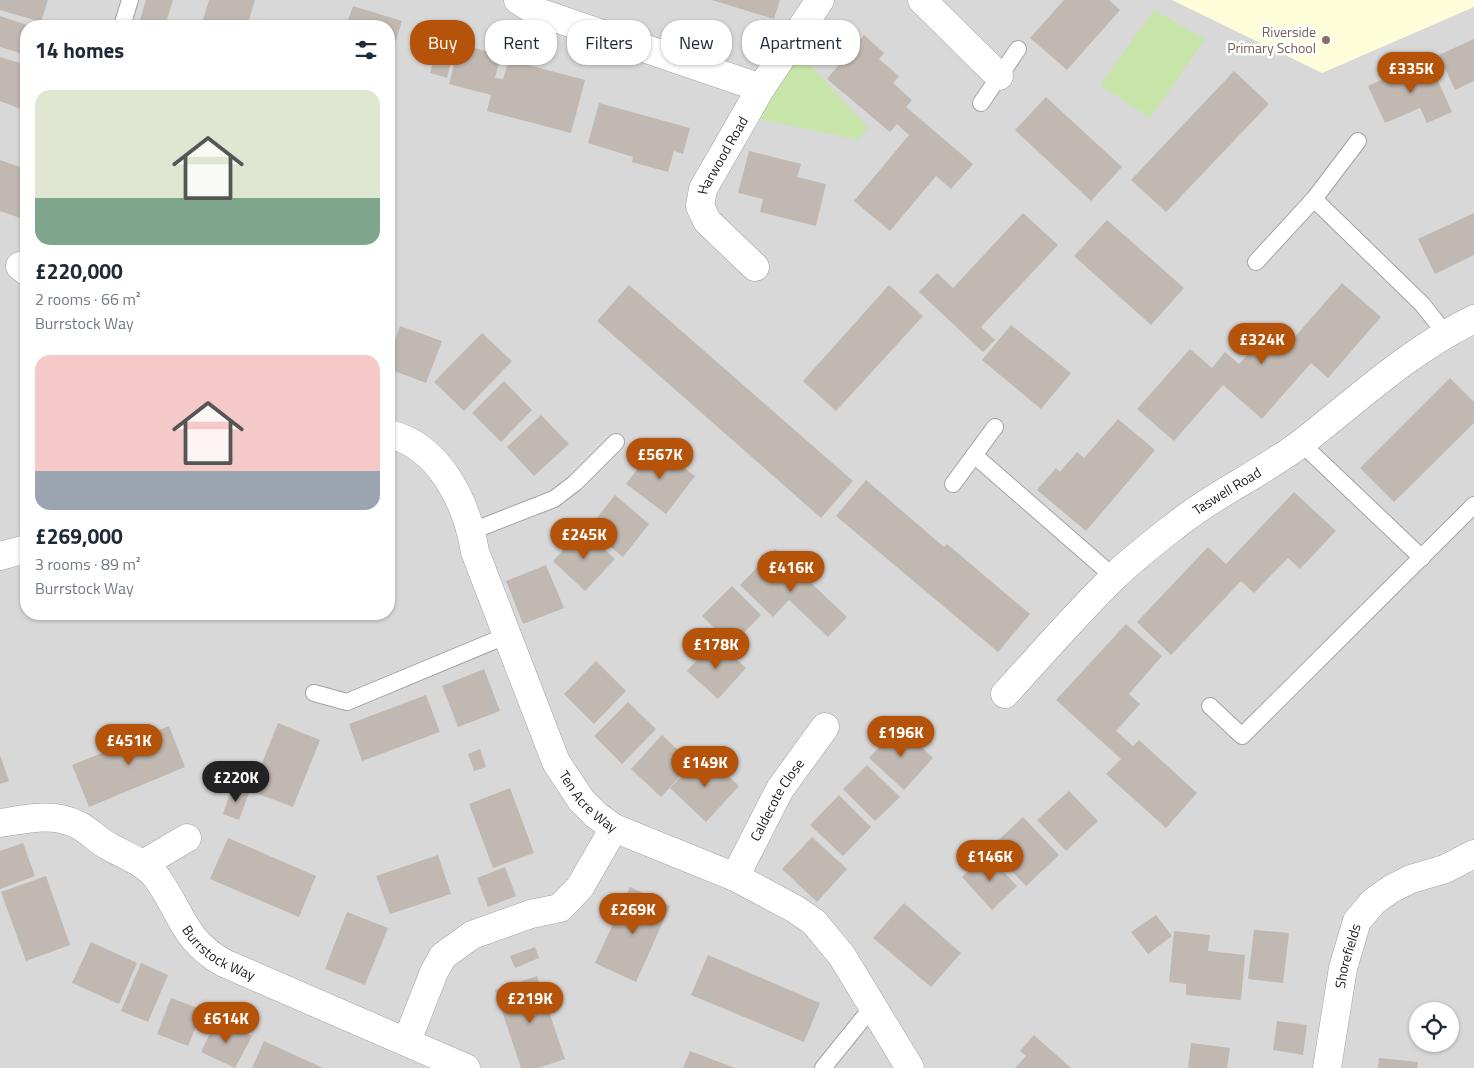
<!DOCTYPE html>
<html lang="en">
<head>
<meta charset="utf-8">
<style>
	body { margin:0; font-family:"Titillium Web",sans-serif; background:#f6f6f7; color:#1f2937; height:100vh; display:flex; flex-direction:column; font-size:19px; white-space:nowrap }
	* { box-sizing:border-box; margin:0 }
	p { font-size:16px; color:#747a83 }
	.icon { flex:none; width:28px; height:28px; fill:none; stroke:currentColor; stroke-width:2; stroke-linecap:round; stroke-linejoin:round }
	.map { position:relative; flex:1; overflow:hidden }
	.panel { position:absolute; left:20px; top:20px; width:375px; height:600px; display:flex; flex-direction:column; background:#fff; border-radius:20px; box-shadow:0 1px 4px #0004 }
	.panel>* { flex:none }
	.hud { position:absolute; left:410px; top:20px; width:475px; height:45px; display:flex; gap:10px }
	.tools { position:absolute; left:1409px; top:1002px; display:grid; gap:10px }
	.tools a { display:grid; place-items:center; width:50px; height:50px; border-radius:50%; background:#fff; box-shadow:0 1px 4px #0004; font-size:25px }
	.price { position:absolute; translate:-50% -42px; padding:0 11px; border-radius:18px; background:#b45309; color:#fff; font-size:16px; line-height:32px; filter:drop-shadow(0 1px 2px #0008) }
	.price::after { content:''; position:absolute; left:50%; top:30px; width:15px; height:11px; margin-left:-8px; background:inherit; clip-path:polygon(0 0,100% 0,50% 100%) }
	.price.active { background:#222; color:#fff }
	ul { padding:0; list-style:none }
	li { display:grid; align-content:center; gap:10px; height:265px; padding:0 15px }
	li span { display:grid; place-items:center; height:155px; border-radius:15px; color:#555 }
	li>.icon { margin-inline-start:auto }
	span .icon { width:90px; height:90px; fill:#fffc; stroke-width:1 }
	li b { font-size:21px }
	h2 { display:flex; justify-content:space-between; align-items:center; height:60px; padding:0 15px; font-size:21px }
	.tag { padding:0 18px; border-radius:20px; background:#fff; box-shadow:0 1px 4px #0004; font-size:18px; line-height:45px }
	.tag.active { background:#b45309; color:#fff }
	.map>svg:first-child { display:block }
</style>
</head>
<body>
<div class="map">
<svg width="1474" height="1068" viewBox="0 0 1474 1068">
	<rect width="100%" height="100%" fill="#ece8e1"/>
	<!-- residential -->
	<path fill="#d9d8d8" fill-rule="evenodd" d="M0 0H1474V1068H0ZM26 26H389V614H26ZM1418 1011H1450V1044H1418Z"/>
	<!-- education -->
	<path fill="#fdfdd9" d="M1172 0H1474V7L1322 73Z"/>
	<!-- grass -->
	<g fill="#c7e5a8">
		<path d="M1154 10 1205 39 1150 118 1100 85Z"/>
		<path d="M791 44 868 128 859 140 745 116Z"/>
	</g>
	<!-- building -->
	<g fill="#c0b8b1">
		<path d="M0 0H48L41 22 0 10Z"/>
		<path d="M146 0H173L165 26H138Z"/>
		<path d="M209 0H255L247 26H201Z"/>
		<path d="M712 0H780L774 19Z"/>
		<path d="M1064 0H1109L1120 10 1067 70 1030 38Z"/>
		<path d="M353 6 402 21 389 63V26H346Z"/>
		<path d="M0 16 30 26H26V55L0 47Z"/>
		<path d="M864 35 884 53 879 59 899 76 893 83 912 100 906 107 973 164 951 189 936 176 890 231 854 201 909 135 897 124 890 132 827 79Z"/>
		<path d="M439 38 456 43 447 78 430 73Z"/>
		<path d="M1474 39V81L1455 90 1439 55Z"/>
		<path d="M459 44 501 55 495 78 503 79 509 60 585 80 571 133 487 111 491 95 449 84Z"/>
		<path d="M0 57 26 65V93L21 109 0 101Z"/>
		<path d="M1428 59 1452 112 1427 123 1420 108 1385 123 1368 86Z"/>
		<path d="M1234 71 1269 104 1166 212 1131 180Z"/>
		<path d="M1046 97 1122 167 1091 201 1015 130Z"/>
		<path d="M599 103 690 128 683 154 674 151 668 172 632 162 633 157 588 143Z"/>
		<path d="M749 151 801 164 797 177 826 184 816 226 760 212 763 199 738 193Z"/>
		<path d="M0 160 23 168 26 160V220L0 211Z"/>
		<path d="M1023 213 1058 245 981 327 995 340 983 352 919 292 937 273 953 288Z"/>
		<path d="M1474 213V255L1435 274 1418 239Z"/>
		<path d="M1107 220 1184 288 1151 325 1074 256Z"/>
		<path d="M1342 283 1381 317 1328 378 1311 363 1262 419 1223 385 1174 441 1137 409 1190 349 1212 368 1225 352 1239 364 1275 324 1293 339Z"/>
		<path d="M629 285 853 481 821 518 597 321Z"/>
		<path d="M889 285 923 316 836 411 803 381Z"/>
		<path d="M1011 325 1071 373 1041 409 982 360Z"/>
		<path d="M400 326 442 341 426 383 389 369V357Z"/>
		<path d="M482 333 512 361 464 411 434 382Z"/>
		<path d="M1450 378 1474 402V423L1394 502 1360 468Z"/>
		<path d="M504 381 532 410 501 442 472 413Z"/>
		<path d="M541 415 569 444 534 476 507 447Z"/>
		<path d="M1118 419 1155 450 1086 531 1037 490 1056 468 1060 472 1077 452 1084 458Z"/>
		<path d="M655 446 695 476 666 514 626 484Z"/>
		<path d="M866 480 944 547 947 544 1030 614 998 652 836 516Z"/>
		<path d="M1294 492 1336 531 1300 569 1288 558 1254 593 1241 581 1171 655 1137 622 1208 547 1226 564Z"/>
		<path d="M615 495 649 524 623 557 588 529Z"/>
		<path d="M583 529 615 559 585 591 553 561Z"/>
		<path d="M775 549 847 617 828 637 789 600 773 617 740 585Z"/>
		<path d="M546 565 564 608 523 624 506 581Z"/>
		<path d="M732 586 761 615 732 645 702 616Z"/>
		<path d="M1126 624 1162 656 1129 694 1140 704 1116 731 1133 746 1139 740 1197 793 1166 828 1106 774 1121 759 1056 700Z"/>
		<path d="M715 640 746 668 718 699 687 671Z"/>
		<path d="M596 661 626 691 594 724 564 694Z"/>
		<path d="M484 669 500 711 458 727 442 686Z"/>
		<path d="M426 695 440 732 362 761 349 724Z"/>
		<path d="M628 702 656 729 622 764 594 736Z"/>
		<path d="M278 723 320 740 293 807 251 791Z"/>
		<path d="M169 726 185 767 89 807 72 765Z"/>
		<path d="M899 726 933 758 904 790 869 758Z"/>
		<path d="M662 735 692 763 661 797 631 769Z"/>
		<path d="M480 749 486 767 474 771 468 754Z"/>
		<path d="M0 755 9 781 0 784Z"/>
		<path d="M707 756 739 786 706 822 670 788 695 762 698 765Z"/>
		<path d="M867 765 900 797 875 821 843 789Z"/>
		<path d="M232 787 249 793 239 820 223 814Z"/>
		<path d="M510 788 534 853 493 868 469 804Z"/>
		<path d="M1069 791 1098 821 1066 851 1037 820Z"/>
		<path d="M839 795 871 827 843 856 810 825Z"/>
		<path d="M1023 817 1059 855 1026 886 990 848Z"/>
		<path d="M812 837 847 869 817 902 782 869Z"/>
		<path d="M228 838 316 876 299 917 210 879Z"/>
		<path d="M23 843 35 876 0 889V851Z"/>
		<path d="M987 854 1017 886 992 910 962 877Z"/>
		<path d="M438 855 451 894 390 914 376 876Z"/>
		<path d="M505 867 516 896 488 907 477 878Z"/>
		<path d="M46 876 70 945 26 961 1 892Z"/>
		<path d="M630 887 670 906 636 982 595 963Z"/>
		<path d="M904 903 961 953 931 987 873 938Z"/>
		<path d="M347 912 388 928 365 985 325 969Z"/>
		<path d="M1156 915 1172 936 1148 954 1131 932Z"/>
		<path d="M1254 930 1289 933 1283 983 1248 979Z"/>
		<path d="M1174 931 1210 935 1208 951 1245 955 1241 1000 1186 995V984L1169 982Z"/>
		<path d="M91 942 137 963 119 1004 72 983Z"/>
		<path d="M535 947 539 958 515 968 510 956Z"/>
		<path d="M708 955 820 1003 804 1042 691 995Z"/>
		<path d="M141 963 168 975 148 1022 121 1011Z"/>
		<path d="M537 976 565 1059 538 1068H521L495 990Z"/>
		<path d="M171 998 203 1010 188 1046 157 1034Z"/>
		<path d="M217 1019 252 1036 235 1068 201 1052Z"/>
		<path d="M1277 1021 1307 1025 1303 1055 1273 1050Z"/>
		<path d="M1034 1035 1071 1068H1015L1026 1056 1020 1051Z"/>
		<path d="M264 1041 323 1068H252Z"/>
		<path d="M1191 1043 1230 1048 1227 1068H1188Z"/>
		<path d="M690 1051 735 1068H683Z"/>
		<path d="M1379 1058 1418 1062 1417 1068H1378Z"/>
	</g>
	<g fill="none" stroke-linecap="round" stroke-linejoin="round">
		<!-- service casing -->
		<g stroke="#a2a2a2" stroke-width="18">
			<g id="service">
				<path d="M122 26 130 0"/>
				<path d="M981 103 1018 49"/>
				<path d="M1314 199 1422 304 1445 333"/>
				<path d="M1256 262 1314 199 1358 141"/>
				<path d="M1301 443 1422 558"/>
				<path d="M974 455 1114 577"/>
				<path d="M953 484 995 427"/>
				<path d="M472 531 554 499 575 483 616 442"/>
				<path d="M314 693 347 702 508 635"/>
				<path d="M1210 706 1242 736 1474 505"/>
				<path d="M823 1068 873 1006"/>
			</g>
		</g>
		<!-- minor casing -->
		<g stroke="#a2a2a2" stroke-width="29">
			<g id="minor">
				<path d="M518 0 535 11 761 88"/>
				<path d="M922 0 999 76"/>
				<path d="M20 266 26 271"/>
				<path id="s1" d="M755 267 707 221 700 206 703 189 761 88 820 0"/>
				<path id="s2" d="M389 434C440 446 467 503 475 552L556 762 581 800 596 815 614 828 735 877 795 909 814 922 842 956 910 1068"/>
				<path d="M0 556 26 549"/>
				<path id="s3" d="M1005 694C1041 655 1075 615 1113 578 1133 558 1157 540 1180 522 1218 492 1264 472 1303 442 1358 399 1410 350 1474 319"/>
				<path id="s4" d="M0 823C26 819 54 812 78 825 90 831 98 841 110 847 126 856 146 863 157 878 182 913 183 940 224 963L466 1068"/>
				<path d="M143 864 187 838"/>
				<path id="s5" d="M735 877 780 789 825 727"/>
				<path d="M407 1041 434 972 443 956 472 935 531 914 560 908 580 887 614 828"/>
				<path id="s6" d="M1327 1068 1343 968 1357 921 1373 902 1391 889 1411 879 1445 869 1474 854"/>
			</g>
		</g>
		<!-- service -->
		<use href="#service" stroke="#fff" stroke-width="16"/>
		<!-- minor -->
		<use href="#minor" stroke="#fff" stroke-width="28"/>
	</g>
	<!-- markers -->
	<circle fill="#8d6e63" stroke="#fff" stroke-width="2" cx="1326" cy="40" r="5"/>
	<g text-anchor="middle" stroke-width="5" stroke-linejoin="round" paint-order="stroke">
		<!-- education labels -->
		<g font-size="14" fill="#785e54" stroke="#fff" text-anchor="end">
			<text x="1316" y="37">Riverside<tspan x="1316" dy="16">Primary School</tspan></text>
		</g>
		<!-- street labels -->
		<g font-size="14" fill="#1b1b1b" stroke="#fff">
			<text dy="5" stroke="none"><textPath href="#s1" startOffset="139">Harwood Road</textPath></text>
			<text dy="5" stroke="none"><textPath href="#s3" startOffset="302">Taswell Road</textPath></text>
			<text dy="5" stroke="none"><textPath href="#s2" startOffset="431">Ten Acre Way</textPath></text>
			<text dy="5" stroke="none"><textPath href="#s5" startOffset="88">Caldecote Close</textPath></text>
			<text dy="5" stroke="none"><textPath href="#s4" startOffset="275">Burrstock Way</textPath></text>
			<text dy="5" stroke="none"><textPath href="#s6" startOffset="114">Shorefields</textPath></text>
		</g>
	</g>
</svg>
<div class="tools">
<a><svg class="icon" aria-label="locate" viewBox="0 0 24 24"><circle cx="12" cy="12" r="6"/><path d="M12 2v4M12 18v4M2 12h4M18 12h4"/></svg></a>
</div>
<b class="price" style="left:1411px;top:94px">£335K</b>
<b class="price" style="left:1262px;top:365px">£324K</b>
<b class="price" style="left:660px;top:480px">£567K</b>
<b class="price" style="left:584px;top:560px">£245K</b>
<b class="price" style="left:791px;top:593px">£416K</b>
<b class="price" style="left:716px;top:670px">£178K</b>
<b class="price" style="left:901px;top:758px">£196K</b>
<b class="price" style="left:129px;top:766px">£451K</b>
<b class="price" style="left:705px;top:788px">£149K</b>
<b class="price active" style="left:236px;top:803px">£220K</b>
<b class="price" style="left:990px;top:882px">£146K</b>
<b class="price" style="left:633px;top:935px">£269K</b>
<b class="price" style="left:530px;top:1024px">£219K</b>
<b class="price" style="left:226px;top:1044px">£614K</b>
<div class="hud">
<a class="tag active">Buy</a>
<a class="tag">Rent</a>
<a class="tag">Filters</a>
<a class="tag">New</a>
<a class="tag">Apartment</a>
</div>
<section class="panel">
<h2>14 homes<svg class="icon" aria-label="filters" viewBox="0 0 24 24"><path d="M4 7h16M4 17h16"/><circle cx="9" cy="7" r="2"/><circle cx="15" cy="17" r="2"/></svg></h2>
<ul>
<li><span style="background:linear-gradient(#dfe7d0 70%,#7fa58c 0)"><svg class="icon" aria-label="home" viewBox="0 0 24 24"><path d="M3 11l9-7 9 7M6 9v11h12V9"/></svg></span><div><b>£220,000</b><p>2 rooms · 66 m²</p><p>Burrstock Way</p></div></li>
<li><span style="background:linear-gradient(#f6c9c9 75%,#9aa5b1 0)"><svg class="icon" aria-label="home" viewBox="0 0 24 24"><path d="M3 11l9-7 9 7M6 9v11h12V9"/></svg></span><div><b>£269,000</b><p>3 rooms · 89 m²</p><p>Burrstock Way</p></div></li>
</ul>
</section>
</div>
</body>
</html>
